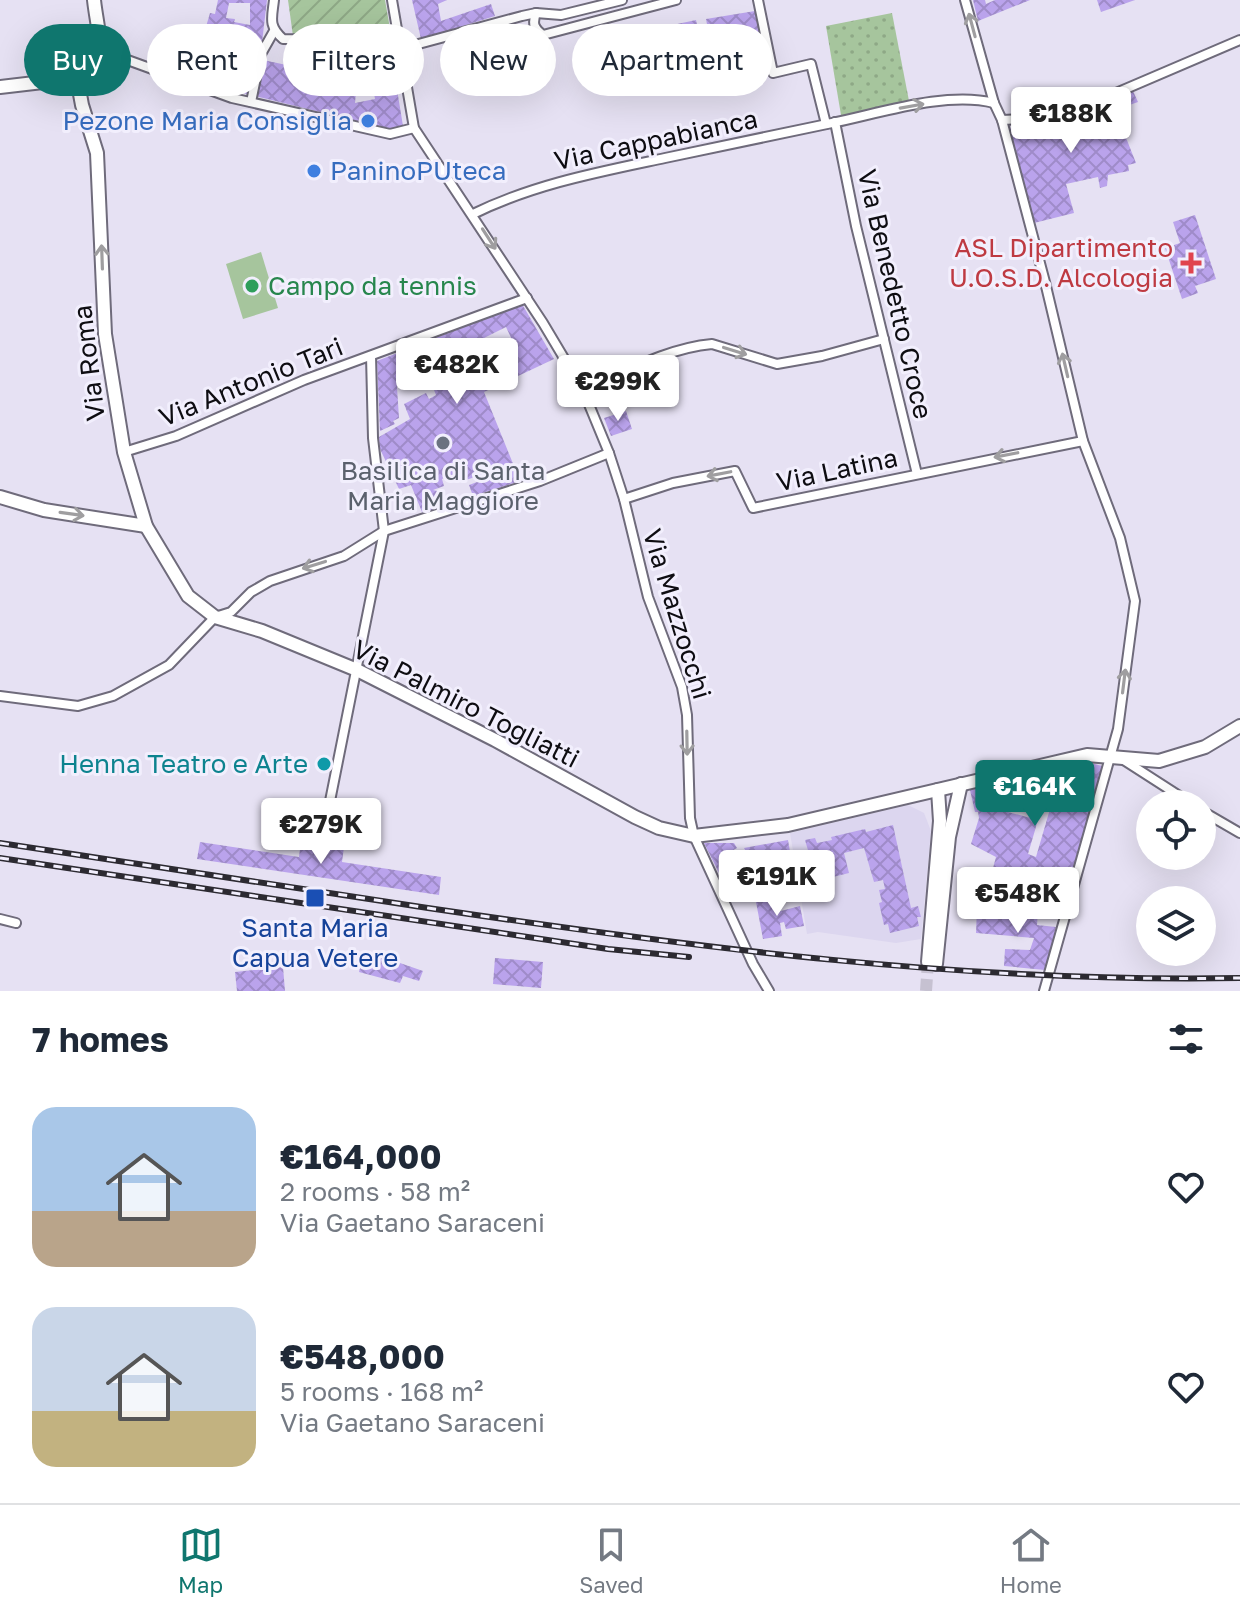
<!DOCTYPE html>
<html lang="en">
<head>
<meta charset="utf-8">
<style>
	body { margin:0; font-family:"Golos Text",sans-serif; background:#f2f2f3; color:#1f2937; height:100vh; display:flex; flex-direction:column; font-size:30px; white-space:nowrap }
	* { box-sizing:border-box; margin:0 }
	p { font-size:26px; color:#747a83 }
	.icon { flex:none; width:44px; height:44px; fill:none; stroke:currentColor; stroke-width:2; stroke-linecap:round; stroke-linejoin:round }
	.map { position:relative; height:991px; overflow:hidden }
	.drawer { display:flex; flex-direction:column; background:#fff; flex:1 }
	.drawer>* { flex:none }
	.guide { position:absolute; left:24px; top:24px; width:800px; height:72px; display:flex; gap:16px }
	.buttons { position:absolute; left:1136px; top:790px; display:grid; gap:16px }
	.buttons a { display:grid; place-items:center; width:80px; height:80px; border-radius:50%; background:#fff; box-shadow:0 8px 32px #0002; font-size:40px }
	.price { position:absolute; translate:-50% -68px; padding:0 18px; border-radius:8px; background:#fff; color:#222; font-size:26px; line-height:52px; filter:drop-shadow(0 2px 4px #0008) }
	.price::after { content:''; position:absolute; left:50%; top:48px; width:24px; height:18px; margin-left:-12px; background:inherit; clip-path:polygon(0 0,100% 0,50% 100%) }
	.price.current { background:#0f766e; color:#fff }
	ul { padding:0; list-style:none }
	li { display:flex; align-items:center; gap:24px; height:200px; padding:0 32px }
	li span { display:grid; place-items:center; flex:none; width:224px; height:160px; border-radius:24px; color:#555 }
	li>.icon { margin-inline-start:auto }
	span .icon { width:96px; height:96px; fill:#fffc; stroke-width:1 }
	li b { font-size:34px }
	h2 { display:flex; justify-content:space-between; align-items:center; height:96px; padding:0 32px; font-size:34px }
	.tag { padding:0 28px; border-radius:36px; background:#fff; box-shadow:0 8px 32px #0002; font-size:28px; line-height:72px }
	.tag.current { background:#0f766e; color:#fff }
	.menu { display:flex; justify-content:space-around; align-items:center; height:112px; border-top:2px solid #e0e1e3; background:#fff; font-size:22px; color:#747a83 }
	.menu a { display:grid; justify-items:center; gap:4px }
	.menu .current { color:#0f766e }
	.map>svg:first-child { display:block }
</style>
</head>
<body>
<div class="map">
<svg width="1240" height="991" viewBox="0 0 1240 991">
	<defs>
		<pattern id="park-dots" width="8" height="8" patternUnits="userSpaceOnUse" patternTransform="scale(2)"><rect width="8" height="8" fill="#a6c59d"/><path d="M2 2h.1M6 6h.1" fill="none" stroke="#8ea886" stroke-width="1.8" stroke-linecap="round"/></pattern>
		<pattern id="garden-furrows" width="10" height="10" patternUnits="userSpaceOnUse" patternTransform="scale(2)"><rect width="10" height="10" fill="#a6c59d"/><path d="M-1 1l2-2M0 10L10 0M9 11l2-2" fill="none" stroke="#8ea886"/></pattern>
		<pattern id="building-cross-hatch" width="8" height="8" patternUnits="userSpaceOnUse" patternTransform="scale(2)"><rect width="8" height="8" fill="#baa3ec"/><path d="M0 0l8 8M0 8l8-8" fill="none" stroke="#9f8bc9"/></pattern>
	</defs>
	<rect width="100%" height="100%" fill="#e6e1f3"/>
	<!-- built -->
	<path fill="#dcd6ef" d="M908 805 924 813 931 831 921 939 896 943 818 932 807 934 790 833Z"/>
	<!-- grass -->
	<path fill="#a6c59d" d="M261 252 278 308 243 319 226 264Z"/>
	<!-- park -->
	<path fill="url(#park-dots)" d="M892 13 910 106 842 121 826 26Z"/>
	<!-- garden -->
	<path fill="url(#garden-furrows)" d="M288 0H385L391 34 293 36Z"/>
	<!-- building -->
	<g fill="url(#building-cross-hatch)" fill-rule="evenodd">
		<path d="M218 0H267L261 51 250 95 192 78 198 57 215 63 220 41 203 37 210 13 215 14ZM229 3H250V25L234 22 235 19 226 18ZM233 49 245 52 241 67 229 63Z"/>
		<path d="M412 0H447L438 4 441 21 491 4 495 16 421 39Z"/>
		<path d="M973 0H985L986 4 995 0H1030L978 21Z"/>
		<path d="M1097 0H1135L1101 12Z"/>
		<path d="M755 11 763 50 714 60 706 19Z"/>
		<path d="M696 20 702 47 674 53 673 47 644 53 640 32Z"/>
		<path d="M392 59 403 126 389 129 255 96 263 60 310 70 309 76 346 83 343 71ZM373 88 375 99 355 103 356 92Z"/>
		<path d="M1133 91 1138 102 1121 108 1125 118 1119 120 1136 163 1128 165 1129 171 1108 175 1107 186 1100 188 1098 177 1066 184 1074 213 1034 223 1008 129 1063 119Z"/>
		<path d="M1195 215 1216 279 1195 286 1198 293 1182 299 1165 248 1180 243 1173 222Z"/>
		<path d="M522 304 554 359 484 392 520 481 473 496 469 485 477 482 475 477 460 482 458 476 452 478 451 475 442 479 444 486 433 490 437 491 442 502 440 508 428 514 422 512 411 485 399 489 380 449 379 437 410 419 404 404 426 393 429 399 436 395 434 390 448 384 446 380 435 384 426 361 396 372 399 418 393 421 395 424 380 431 377 361ZM506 327 515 346 492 358 482 339ZM451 350 462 372 453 377 441 355Z"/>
		<path d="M626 411 632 429 611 436 604 418Z"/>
		<path d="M1091 763 1102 766 1065 899 1008 883 1005 899 986 894 996 857 971 844 979 818 978 812H975L970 790ZM1057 785 1036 857 1028 854 1038 820 997 809 1000 797Z"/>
		<path d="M893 825 911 908 918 906 921 917H917L919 926 890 933 888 924 884 925 879 903 882 902 879 890 885 889 883 880 874 882 864 848 844 853 849 873 817 881 805 840 815 838 817 843 832 840 831 837 865 829 866 832Z"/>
		<path d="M788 840 796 886 770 890 760 857 750 859 744 848Z"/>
		<path d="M301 841 344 847 342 862 441 877 439 895 197 859 200 842 299 857Z"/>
		<path d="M704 843H734L737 848 726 854 733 865 742 860 749 872 732 881 736 890 752 882 757 889 733 901Z"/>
		<path d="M774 898 777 912 800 906 804 926 786 929 784 922 780 923 782 936 763 939 756 902Z"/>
		<path d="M977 907 1038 911 1037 925 1056 927 1045 970 1004 966 1005 949 1030 950 1034 938 976 933Z"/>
		<path d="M374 954 423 971 419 981 403 976 400 983 359 972 361 963 374 967 370 964Z"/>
		<path d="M495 958 543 962 541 988 493 984Z"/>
		<path d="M283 967 285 991H237L235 972Z"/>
	</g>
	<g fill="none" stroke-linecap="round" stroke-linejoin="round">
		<!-- secondary-tunnel -->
		<path stroke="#c6c1d1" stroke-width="12" stroke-dasharray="12 6" stroke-linecap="butt" d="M926 991 928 962"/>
		<!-- street casing -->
		<g stroke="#6f6b7b" stroke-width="12">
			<g id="street">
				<path d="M274 0C272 18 268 26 283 39L398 40"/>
				<path d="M392 0 414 128 543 323 583 390 609 453 624 499 648 597 682 687 687 715 690 818 694 836 753 964 769 991"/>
				<path d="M758 0 773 73 811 64 826 124"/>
				<path d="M965 0 994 103 1002 120 1045 282 1083 441 1120 538 1135 601 1118 729 1044 991"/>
				<path d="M536 13C532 24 534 28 543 35L676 0"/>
				<path d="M400 49 522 16 536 13 561 15 622 0"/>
				<path d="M100 50 232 98 390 134 414 128"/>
				<path d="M251 102 261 54 274 31"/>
				<path d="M1002 120 1043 118 1102 99 1240 40"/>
				<path d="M835 122 856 226 917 474"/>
				<path d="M473 214C534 184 599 172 665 158 721 146 777 134 832 123 881 113 946 91 994 103"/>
				<path d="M583 390C623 373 667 348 712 344L777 364 822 356 884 339"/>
				<path d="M124 452 176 436 304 380 527 298"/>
				<path d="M624 499 673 483 735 471 753 508 1083 441"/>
				<path d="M0 696 78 706 113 696 169 665 215 617 231 612 251 592 270 581 344 556 384 531 540 481 609 453"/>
				<path d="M1122 759 1192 804"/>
				<path d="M1202 811 1240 833"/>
				<path d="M322 841 384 531 373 438 371 356"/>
				<path d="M0 919 16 923"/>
			</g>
		</g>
		<!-- secondary casing -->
		<g stroke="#6f6b7b" stroke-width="16">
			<g id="secondary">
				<path d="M77 78 82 105 97 153 105 334 124 452 146 526 188 596 215 617 262 631 357 670 495 740 635 817 659 828 694 836 788 825 1087 755 1159 761 1205 747 1240 726"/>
				<path d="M77 78C109 51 98 37 94 0"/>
				<path d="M0 87 77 78"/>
				<path d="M0 497 44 510 146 526"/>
				<path d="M928 962 940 821 938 790"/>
				<path d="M936 964 949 837 961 784"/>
			</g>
		</g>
		<!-- street -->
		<use href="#street" stroke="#fff" stroke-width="8"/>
		<!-- secondary -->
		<use href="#secondary" stroke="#fff" stroke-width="12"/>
		<!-- rail casing -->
		<g stroke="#2c2a31" stroke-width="6">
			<g id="rail">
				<path d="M0 843C143 865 286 886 428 908 699 948 966 983 1240 978"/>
				<path d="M0 858 608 949 689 957"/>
			</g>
		</g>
		<!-- rail -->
		<use href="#rail" stroke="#f2effd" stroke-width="3" stroke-dasharray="9" stroke-linecap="butt"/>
	</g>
	<!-- one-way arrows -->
	<defs><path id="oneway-shaft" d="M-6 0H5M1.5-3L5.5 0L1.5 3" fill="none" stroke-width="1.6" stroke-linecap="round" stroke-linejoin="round" transform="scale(2)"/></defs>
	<g stroke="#9f9ea0">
		<use href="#oneway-shaft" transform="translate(972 25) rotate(-105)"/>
		<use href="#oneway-shaft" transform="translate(912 106) rotate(-10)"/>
		<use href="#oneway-shaft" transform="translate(489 239) rotate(57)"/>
		<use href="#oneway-shaft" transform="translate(102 257) rotate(-92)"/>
		<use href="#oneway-shaft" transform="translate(735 351) rotate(17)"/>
		<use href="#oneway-shaft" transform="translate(1065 365) rotate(-103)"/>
		<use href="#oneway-shaft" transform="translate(1006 455) rotate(169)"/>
		<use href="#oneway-shaft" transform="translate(719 474) rotate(169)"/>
		<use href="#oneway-shaft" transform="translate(72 514) rotate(8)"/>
		<use href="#oneway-shaft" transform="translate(314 565) rotate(163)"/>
		<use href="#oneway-shaft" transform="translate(1124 681) rotate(-83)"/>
		<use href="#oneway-shaft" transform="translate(687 743) rotate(89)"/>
	</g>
	<!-- markers -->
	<g fill="#3f7fe0" stroke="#f2effd" stroke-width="3">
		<circle cx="368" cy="121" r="8"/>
		<circle cx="314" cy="171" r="8"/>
	</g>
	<path fill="#e0444e" stroke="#f2effd" stroke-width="3" d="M1187 251h8v8h8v8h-8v8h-8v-8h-8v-8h8z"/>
	<circle fill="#2e9e5b" stroke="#f2effd" stroke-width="3" cx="252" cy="286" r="8"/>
	<circle fill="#6b7280" stroke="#f2effd" stroke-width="3" cx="443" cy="443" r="8"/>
	<circle fill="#0f9aa8" stroke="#f2effd" stroke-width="3" cx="324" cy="764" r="8"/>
	<rect fill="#1a4fb4" stroke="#f2effd" stroke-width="3" x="305" y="888" width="20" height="20" rx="4"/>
	<g text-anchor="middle" stroke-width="6" stroke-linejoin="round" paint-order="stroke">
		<!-- shop labels -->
		<g font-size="26" fill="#366cbe" stroke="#f2effd" text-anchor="end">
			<text x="352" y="130">Pezone Maria Consiglia</text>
			<text x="330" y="180" text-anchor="start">PaninoPUteca</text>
		</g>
		<!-- street labels -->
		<g font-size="26" fill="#0e0d12" stroke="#f2effd">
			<text transform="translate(656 140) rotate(-12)" y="9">Via Cappabianca</text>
			<text transform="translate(895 294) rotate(77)" y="9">Via Benedetto Croce</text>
			<text transform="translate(89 363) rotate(-97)" y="9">Via Roma</text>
			<text transform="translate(251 382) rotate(-22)" y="9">Via Antonio Tari</text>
			<text transform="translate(837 470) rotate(-12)" y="9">Via Latina</text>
			<text transform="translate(677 614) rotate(73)" y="9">Via Mazzocchi</text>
			<text transform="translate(466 704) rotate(27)" y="9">Via Palmiro Togliatti</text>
		</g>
		<!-- health labels -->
		<g font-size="26" fill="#be3a42" stroke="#f2effd" text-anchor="end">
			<text x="1173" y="257">ASL Dipartimento<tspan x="1173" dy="30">U.O.S.D. Alcologia</tspan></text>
		</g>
		<!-- leisure labels -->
		<g font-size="26" fill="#27864d" stroke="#f2effd" text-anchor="start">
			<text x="268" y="295">Campo da tennis</text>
		</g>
		<!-- worship labels -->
		<g font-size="26" fill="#5b616d" stroke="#f2effd">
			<text x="443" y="480">Basilica di Santa<tspan x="443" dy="30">Maria Maggiore</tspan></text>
		</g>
		<!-- culture labels -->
		<g font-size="26" fill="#0d838f" stroke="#f2effd" text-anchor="end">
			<text x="308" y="773">Henna Teatro e Arte</text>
		</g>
		<!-- transit labels -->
		<g font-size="26" fill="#164399" stroke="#f2effd">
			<text x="315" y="937">Santa Maria<tspan x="315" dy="30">Capua Vetere</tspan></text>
		</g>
	</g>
</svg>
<div class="buttons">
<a><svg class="icon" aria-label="locate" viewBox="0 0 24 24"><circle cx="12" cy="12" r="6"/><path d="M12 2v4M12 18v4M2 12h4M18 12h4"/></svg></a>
<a><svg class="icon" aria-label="layers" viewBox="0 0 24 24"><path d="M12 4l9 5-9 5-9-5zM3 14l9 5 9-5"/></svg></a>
</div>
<b class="price" style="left:1071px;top:155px">€188K</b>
<b class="price" style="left:457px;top:406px">€482K</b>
<b class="price" style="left:618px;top:423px">€299K</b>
<b class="price current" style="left:1035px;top:828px">€164K</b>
<b class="price" style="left:321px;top:866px">€279K</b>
<b class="price" style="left:777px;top:918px">€191K</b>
<b class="price" style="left:1018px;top:935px">€548K</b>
<div class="guide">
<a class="tag current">Buy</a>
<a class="tag">Rent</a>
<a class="tag">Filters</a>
<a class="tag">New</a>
<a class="tag">Apartment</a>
</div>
</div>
<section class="drawer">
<h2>7 homes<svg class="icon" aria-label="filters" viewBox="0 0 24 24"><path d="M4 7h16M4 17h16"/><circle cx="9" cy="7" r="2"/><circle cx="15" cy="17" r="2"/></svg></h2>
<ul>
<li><span style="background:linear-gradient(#a9c7e8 65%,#b9a48a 0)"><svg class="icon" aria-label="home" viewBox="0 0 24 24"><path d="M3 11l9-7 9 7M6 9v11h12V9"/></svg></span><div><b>€164,000</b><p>2 rooms · 58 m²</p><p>Via Gaetano Saraceni</p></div><svg class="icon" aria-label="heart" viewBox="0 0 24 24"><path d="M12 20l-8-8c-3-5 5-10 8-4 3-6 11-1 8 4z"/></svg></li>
<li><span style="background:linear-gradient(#c9d6e8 65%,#c2b280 0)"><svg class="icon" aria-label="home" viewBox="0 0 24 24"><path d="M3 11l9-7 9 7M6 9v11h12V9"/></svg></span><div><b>€548,000</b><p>5 rooms · 168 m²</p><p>Via Gaetano Saraceni</p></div><svg class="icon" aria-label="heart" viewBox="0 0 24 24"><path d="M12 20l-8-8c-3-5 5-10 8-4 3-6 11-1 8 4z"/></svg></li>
</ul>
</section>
<nav class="menu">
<a class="current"><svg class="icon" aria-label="map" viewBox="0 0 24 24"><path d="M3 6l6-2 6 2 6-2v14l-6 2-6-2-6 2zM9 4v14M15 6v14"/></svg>Map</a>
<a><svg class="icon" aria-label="saved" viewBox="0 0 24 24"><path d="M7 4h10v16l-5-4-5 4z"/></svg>Saved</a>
<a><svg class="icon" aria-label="home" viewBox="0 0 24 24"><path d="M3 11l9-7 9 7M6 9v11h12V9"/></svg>Home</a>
</nav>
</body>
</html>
